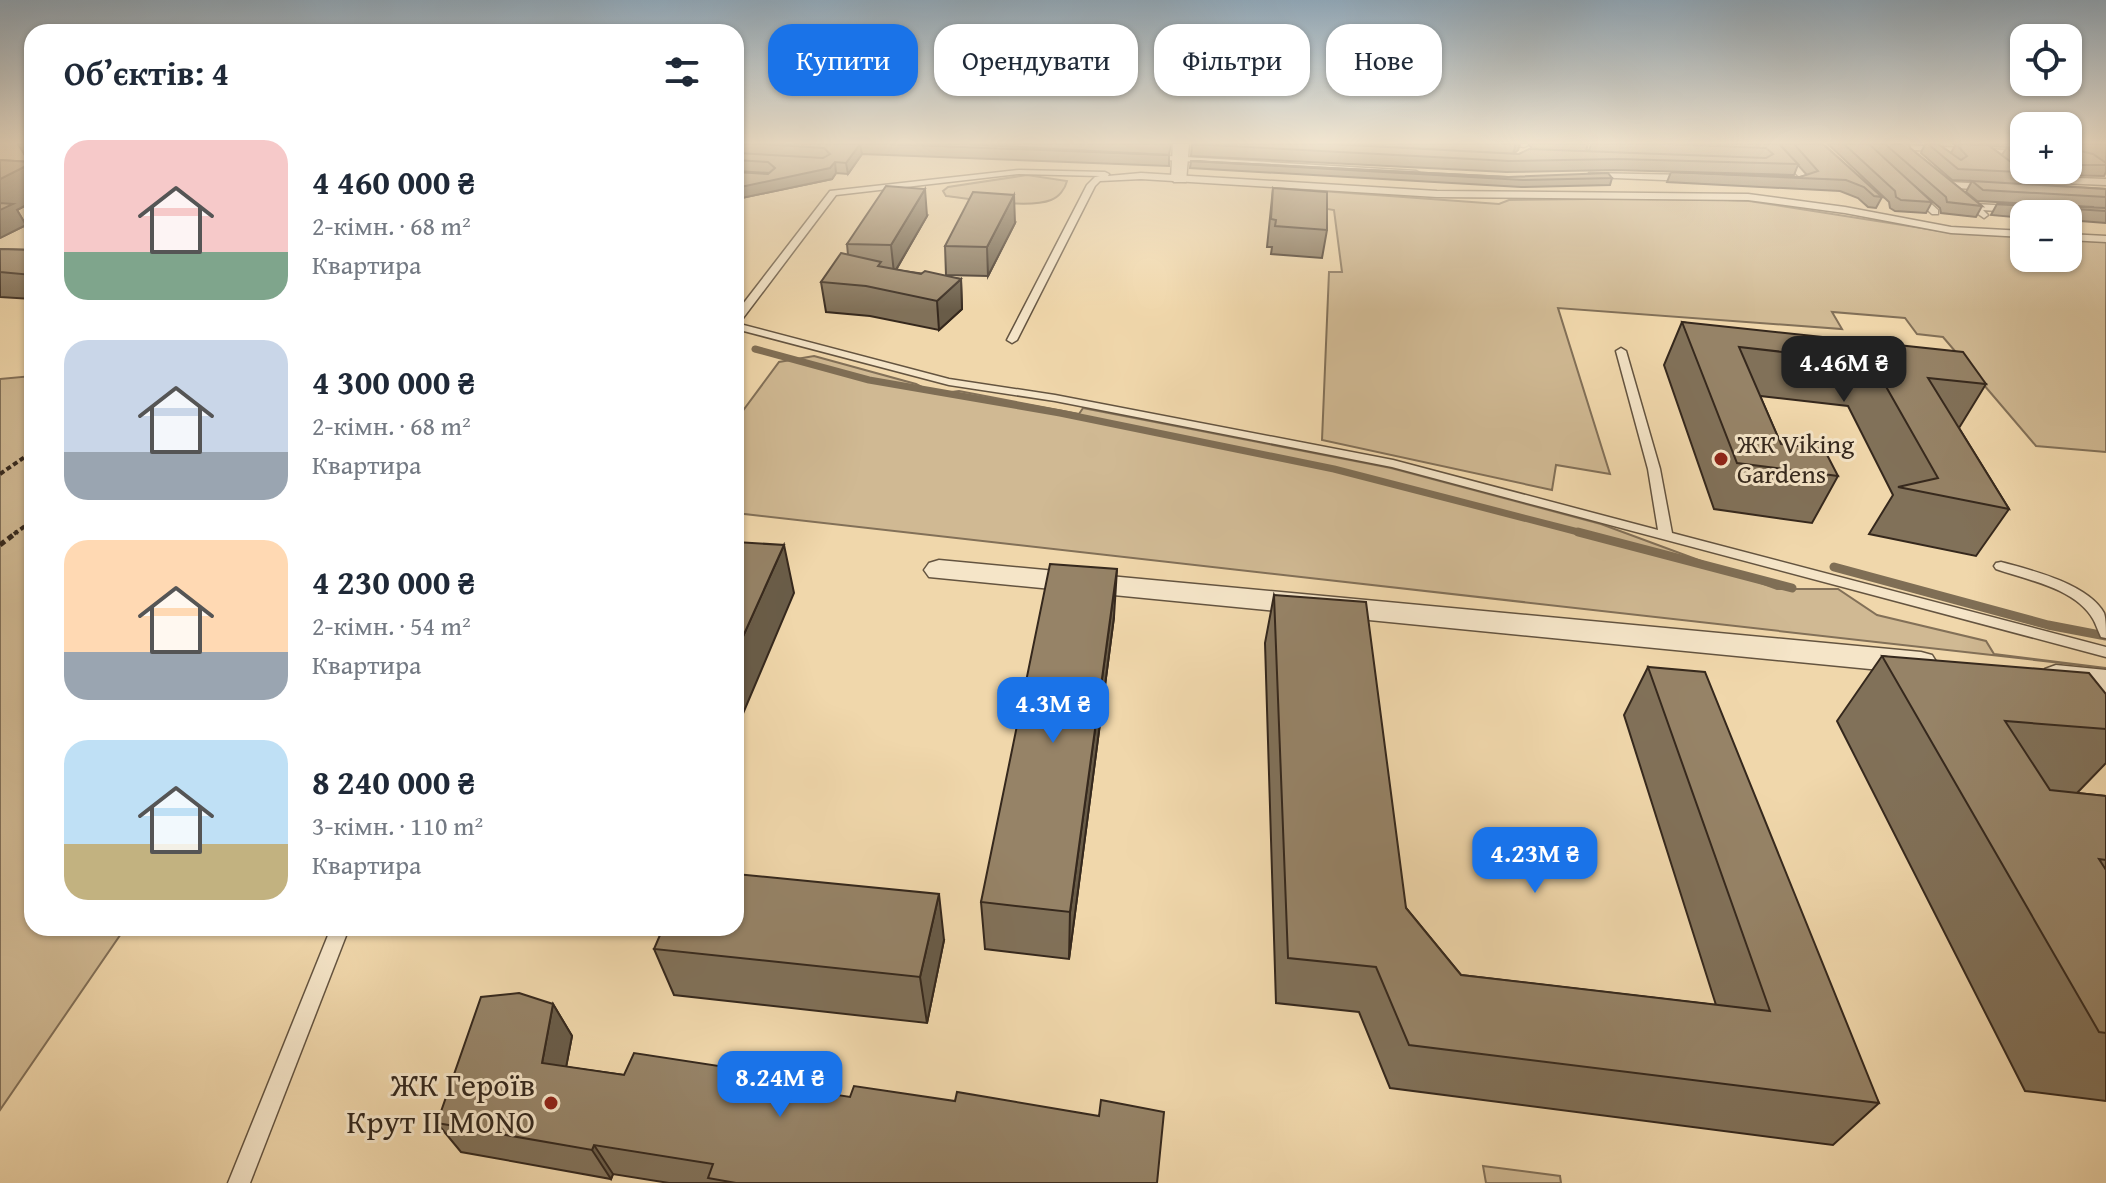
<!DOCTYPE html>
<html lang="uk">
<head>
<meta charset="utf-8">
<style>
	body { margin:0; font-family:"Gentium Book Plus",serif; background:#f2f2f3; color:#1f2937; height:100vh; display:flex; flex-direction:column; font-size:30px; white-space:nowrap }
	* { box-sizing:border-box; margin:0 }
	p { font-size:26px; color:#747a83 }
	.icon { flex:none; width:44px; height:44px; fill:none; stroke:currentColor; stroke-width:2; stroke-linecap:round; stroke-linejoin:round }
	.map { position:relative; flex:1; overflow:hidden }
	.drawer { position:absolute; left:24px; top:24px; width:720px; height:912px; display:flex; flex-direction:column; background:#fff; border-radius:24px; box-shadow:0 2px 6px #0004 }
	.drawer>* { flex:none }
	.banner { position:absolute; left:768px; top:24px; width:760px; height:72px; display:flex; gap:16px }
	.tools { position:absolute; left:2010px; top:24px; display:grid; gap:16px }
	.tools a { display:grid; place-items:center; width:72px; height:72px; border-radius:16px; background:#fff; box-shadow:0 2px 6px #0004; font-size:40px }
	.price { position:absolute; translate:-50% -68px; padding:0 18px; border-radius:16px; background:#1a73e8; color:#fff; font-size:26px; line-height:52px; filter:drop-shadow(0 2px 4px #0008) }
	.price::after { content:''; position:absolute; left:50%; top:48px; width:24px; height:18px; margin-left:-12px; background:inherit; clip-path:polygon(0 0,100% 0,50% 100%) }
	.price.current { background:#222; color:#fff }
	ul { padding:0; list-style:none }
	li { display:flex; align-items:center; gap:24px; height:200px; padding:0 40px }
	li span { display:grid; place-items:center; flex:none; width:224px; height:160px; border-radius:24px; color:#555 }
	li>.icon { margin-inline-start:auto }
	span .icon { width:96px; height:96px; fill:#fffc; stroke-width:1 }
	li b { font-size:34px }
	h2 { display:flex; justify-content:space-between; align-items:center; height:96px; padding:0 40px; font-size:34px }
	.chip { padding:0 28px; border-radius:24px; background:#fff; box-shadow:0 2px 6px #0004; font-size:28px; line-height:72px }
	.chip.current { background:#1a73e8; color:#fff }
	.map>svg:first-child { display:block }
</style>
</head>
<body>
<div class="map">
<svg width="2106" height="1183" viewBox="0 0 2106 1183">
	<rect width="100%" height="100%" fill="#f0d7ab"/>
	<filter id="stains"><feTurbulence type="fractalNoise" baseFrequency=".0025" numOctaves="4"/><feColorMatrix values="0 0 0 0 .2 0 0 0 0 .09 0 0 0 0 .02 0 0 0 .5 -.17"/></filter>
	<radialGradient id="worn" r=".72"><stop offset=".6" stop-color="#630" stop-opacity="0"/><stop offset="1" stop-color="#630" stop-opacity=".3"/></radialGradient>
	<!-- green -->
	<g fill="#d0b993" stroke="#827058" stroke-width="2">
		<path d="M1027 175 1067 181C1065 189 1059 197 1051 200 1028 209 972 199 946 196L943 191 948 187Z"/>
		<path d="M1321 191 1499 204 1509 200 1676 198 1749 201 1947 232 2024 237V258H2068V240L2106 242V452L2036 446 1943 337 1917 334 1905 318 1832 312 1842 329 1558 308 1610 474 1556 465 1552 490 1322 440 1329 272H1342L1334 210 1321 208Z"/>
		<path d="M814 356 916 384 936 394 959 391 1079 414 1083 408 1391 468 1601 524 1777 589H1838L1877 615 1986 641 1994 654 2106 668 736 513V420L779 362Z"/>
		<path d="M32 376V928H125L0 1110V379Z"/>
		<path d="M1483 1166 1560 1176 1561 1183H1486Z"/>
	</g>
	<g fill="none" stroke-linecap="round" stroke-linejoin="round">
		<!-- stream-far1 -->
		<path stroke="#7f6e55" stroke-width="7" d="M755 349 869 380 1060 413 1334 469 1586 534"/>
		<!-- stream -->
		<g stroke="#7f6e55" stroke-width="9">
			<path d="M1578 532 1792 588"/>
			<path d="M1834 567 2048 625 2106 636"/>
		</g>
		<!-- service casing -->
		<g stroke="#645440" stroke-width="3">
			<g id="service">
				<path d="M1508 144H1527L1528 145 1524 147Z"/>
				<path d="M1584 144H1592L1594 147 1587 149Z"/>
				<path d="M1768 144H1777L1810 178V182L1793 184V180L1801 179Z"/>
				<path d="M1904 145 2024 151V155L1913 150 1918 157 1914 159H1911L1903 147Z"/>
				<path d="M1169 156 1416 171 1420 173 1416 175 1166 160 1165 158Z"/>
				<path d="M1019 170 1105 172 1109 174 1108 176 1141 173 1437 191 1748 194 1845 207 1951 227 2024 231V237L1951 233 1845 213 1748 200 1437 197 1141 179 1100 181 1095 186 1017 340 1012 343 1007 340 1087 185 1095 177 1100 176 1019 174 836 195 740 322 736 323 949 379 1055 395 1393 460 1658 530 1648 469 1616 351 1621 348 1626 351 1660 469 1672 533 2106 647V657L1392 467 1055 401 949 385 736 329V313L830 191Z"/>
				<path d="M1589 173 1688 175 1692 178 1688 181 1592 177H1589Z"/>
				<path d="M2017 176 2106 179V185L2014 181V177Z"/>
				<path d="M1949 182 1987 184 1991 187 1987 190 1958 188 1960 191 1956 194 1945 185Z"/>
				<path d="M1912 192H1918L1938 210V214H1932L1912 196Z"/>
				<path d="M1974 204 2013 206 2017 209 2013 212 1983 210 1988 215 1984 218 1971 209 1970 207Z"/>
				<path d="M2068 234 2106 236V242L2068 240Z"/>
				<path d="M2001 562C2031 570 2088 584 2104 613 2106 619 2106 630 2106 638L2101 637C2098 631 2096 624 2093 619 2075 588 2027 580 1996 569L1994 566 1996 563Z"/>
				<path d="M331 928H349L250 1183H228Z"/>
			</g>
		</g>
		<!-- minor casing -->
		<g stroke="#645440" stroke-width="3">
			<g id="minor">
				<path d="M1173 144H1189L1186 182H1174L1171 178Z"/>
				<path d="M939 560 1921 652 1932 655 1937 663 1932 671 1921 674 929 577 924 570 929 563Z"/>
				<path d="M2056 665 2106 670V694L2045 685 2040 677 2045 669Z"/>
			</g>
		</g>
		<!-- path-far1 -->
		<g stroke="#35281d" stroke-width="4" stroke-dasharray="5 3" stroke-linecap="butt">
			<path d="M0 474 32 452"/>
			<path d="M14 534 32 521"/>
		</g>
		<!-- path -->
		<path stroke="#35281d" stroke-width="5" stroke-dasharray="6 4" stroke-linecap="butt" d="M0 545 17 532"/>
		<!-- service -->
		<use href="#service" fill="#f5e5c8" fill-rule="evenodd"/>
		<!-- minor -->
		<use href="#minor" fill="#f5e5c8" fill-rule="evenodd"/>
	</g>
	<!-- wall -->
	<g fill="#817159" stroke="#35281d" stroke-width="2" fill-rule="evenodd">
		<path d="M18 144H32V202L17 210 26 225 0 238V160L29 162Z"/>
		<path d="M736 144H1171L1169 155 1101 152 1169 155V166L862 154 848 174 836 173 832 179 737 199 736 198V172L768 174 770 173 736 171Z"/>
		<path d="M1192 144 1519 154 1532 149 1529 144H1588L1586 151H1589L1591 144H1779L1790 156 1780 144H1823L1882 197 1876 208 1868 207 1858 198 1840 191 1667 182 1671 172 1800 177 1807 175 1798 165 1794 175 1614 170 1506 172 1191 156Z"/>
		<path d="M1335 144H1520L1518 150 1513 154Z"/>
		<path d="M1828 144H1909L1910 148 1982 206 1976 217 1941 213 1940 208 1895 169 1932 202 1926 213 1895 211 1890 208 1889 202Z"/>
		<path d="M1925 144H1938L1951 153 1956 144H1952H2024V170H2053L2050 175 2036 176 2031 184 2106 189V223L2068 220V214H2024V218L1991 215 1997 204 2094 207 1977 201 1966 192 1972 181 1952 180 1921 153ZM1989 146 2007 147 2002 155Z"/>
		<path d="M2068 144H2106V172L2104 176 2054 175 2057 170H2068Z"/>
		<path d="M1191 161 1508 177 1612 178 1610 185 1521 187 1190 168Z"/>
		<path d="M1273 188 1327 230 1322 258 1271 254 1272 247H1267Z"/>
		<path d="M927 216 896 270 961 279 962 309 939 330 870 316 826 312 821 282 848 255 847 244Z"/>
		<path d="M1015 223 988 276 946 275 945 246Z"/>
		<path d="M0 249 32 250V299L0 297Z"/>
		<path d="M1682 322 1986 384 1959 428 2009 509 1976 556 1869 534 1893 495 1848 406 1760 396 1781 444 1838 476 1812 523 1714 509 1664 365Z"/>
		<path d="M1274 595 1406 908 1461 975 1716 1005 1624 715 1648 667 1879 1103 1833 1145 1390 1088 1359 1012 1276 1003 1265 643Z"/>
		<path d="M1114 617 1069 959 985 949 981 902Z"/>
		<path d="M1882 656 2106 694V763L2077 793 2106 796V1101L2025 1091 1837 721Z"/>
		<path d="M944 940 927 1023 674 995 654 949Z"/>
		<path d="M553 1004 572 1036 566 1067 624 1075 745 1070 750 1081 1157 1183H669L613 1174 611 1179 461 1152 437 1123Z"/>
	</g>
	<!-- shaded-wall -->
	<g fill="#695c48" stroke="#35281d" stroke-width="2">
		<path d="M860 144 862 154 848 174 846 163Z"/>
		<path d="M1516 144H1520L1518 150 1513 154Z"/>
		<path d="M835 162 836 173 832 179 737 199 736 188Z"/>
		<path d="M32 163V202L17 210 26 225 0 238V179Z"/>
		<path d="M925 189 927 216 894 273 891 245Z"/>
		<path d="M1014 195 1015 223 988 276 987 247Z"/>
		<path d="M961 279 962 309 939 330 937 301Z"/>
		<path d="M784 545 794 593 736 730V652Z"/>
		<path d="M1117 569 1114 617 1069 959 1070 912Z"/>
		<path d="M939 894 944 940 927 1023 920 977Z"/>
		<path d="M553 1004 572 1036 561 1094 542 1063Z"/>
		<path d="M745 1070 757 1101 742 1080Z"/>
		<path d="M594 1145 613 1174 611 1179 592 1150Z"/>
	</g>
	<!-- building -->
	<g fill="#968367" stroke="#35281d" stroke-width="2">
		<path d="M761 144H860L846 163 835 162 830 168 736 188V172L768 174 775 168 768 162 736 160V153L823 158 830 154 824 148Z"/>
		<path d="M886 144H964L1169 155Z"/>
		<path d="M1192 144H1331L1519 154 1529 149 1766 158 1773 154 1766 148 1668 144H1779L1798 164 1618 159 1509 161Z"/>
		<path d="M1794 144H1823L1882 197 1874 196 1864 187 1846 180 1671 172 1800 177 1818 171Z"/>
		<path d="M1844 144H1869L1932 202 1901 200 1896 197 1895 191Z"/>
		<path d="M1885 144H1909L1910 148 1982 206 1947 202 1946 197Z"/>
		<path d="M1928 144H1938L1961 160 1967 156 1956 144 1988 145 2011 162 2017 158 2007 147H2024V170H2038V173L1958 169Z"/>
		<path d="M2068 144H2071L2072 149 2093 154 2106 163V165H2068Z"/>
		<path d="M0 160 32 162V163L0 179Z"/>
		<path d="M1191 161 1508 177 1608 173 1612 178 1523 180Z"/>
		<path d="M1972 181 2106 189V197L1983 190Z"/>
		<path d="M886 186 925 189 891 245 847 244Z"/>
		<path d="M1273 188 1327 192V230L1275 226 1276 220 1271 219Z"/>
		<path d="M973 192 1014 195 987 247 945 246Z"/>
		<path d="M0 203 13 204 0 210Z"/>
		<path d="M1997 204 2106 208V211Z"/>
		<path d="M0 249 32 250V275L0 272Z"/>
		<path d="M841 253 881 262 878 266 921 274 925 271 961 279 937 301 866 286 821 282Z"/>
		<path d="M1682 322 1963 352 1986 384 1928 378 2009 509 1898 487 1938 478 1872 362 1739 347 1781 444 1824 449 1838 476 1737 463Z"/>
		<path d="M736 542 784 545 736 652Z"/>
		<path d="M1050 564 1117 569 1070 912 981 902Z"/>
		<path d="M1274 595 1366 602 1406 908 1461 975 1770 1011 1648 667 1705 672 1879 1103 1409 1045 1376 967 1288 958Z"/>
		<path d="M1882 656 2089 673 2106 694V729L2005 721 2050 790 2106 796V860L2099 859 2106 870V1033L2099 1032Z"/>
		<path d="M736 874 939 894 920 977 654 949 663 928H736Z"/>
		<path d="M519 993 553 1004 542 1063 624 1075 634 1053 745 1070 742 1080 850 1097 854 1086 955 1101 957 1092 1099 1116 1101 1100 1164 1112 1157 1183H736L708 1178 713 1164 594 1145 592 1150 437 1123 481 997Z"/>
	</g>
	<!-- sky -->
	<linearGradient id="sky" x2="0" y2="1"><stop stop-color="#91aabc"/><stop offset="0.46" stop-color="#f8edd9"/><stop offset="1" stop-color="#f8edd9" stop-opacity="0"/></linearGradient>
	<rect width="2106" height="310" fill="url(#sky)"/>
	<!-- markers -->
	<g fill="#8f2418" stroke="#f5e5c8" stroke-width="3">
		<circle cx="1721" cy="459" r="8"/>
		<circle cx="551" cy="1103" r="8"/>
	</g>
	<g text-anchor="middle" stroke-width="6" stroke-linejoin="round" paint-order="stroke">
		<!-- poi labels -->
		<g font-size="26" fill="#35281d" stroke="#f5e5c8" text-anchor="start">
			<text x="1737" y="453">ЖК Viking<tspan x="1737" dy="30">Gardens</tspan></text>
		</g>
		<!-- near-poi labels -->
		<g font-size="32" fill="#35281d" stroke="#f5e5c8" text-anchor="end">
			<text x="535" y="1096">ЖК Героїв<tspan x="535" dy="37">Крут ІІ MONO</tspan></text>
		</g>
	</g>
	<rect width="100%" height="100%" filter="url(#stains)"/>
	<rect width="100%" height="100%" fill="url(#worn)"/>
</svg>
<div class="tools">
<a><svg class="icon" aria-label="locate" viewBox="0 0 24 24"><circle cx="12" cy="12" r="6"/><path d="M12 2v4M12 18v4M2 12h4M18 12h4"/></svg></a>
<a>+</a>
<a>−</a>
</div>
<b class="price current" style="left:1844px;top:404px">4.46M ₴</b>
<b class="price" style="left:1053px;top:745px">4.3M ₴</b>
<b class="price" style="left:1535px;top:895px">4.23M ₴</b>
<b class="price" style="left:780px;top:1119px">8.24M ₴</b>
<div class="banner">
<a class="chip current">Купити</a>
<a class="chip">Орендувати</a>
<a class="chip">Фільтри</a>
<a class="chip">Нове</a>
</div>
<section class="drawer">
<h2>Об’єктів: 4<svg class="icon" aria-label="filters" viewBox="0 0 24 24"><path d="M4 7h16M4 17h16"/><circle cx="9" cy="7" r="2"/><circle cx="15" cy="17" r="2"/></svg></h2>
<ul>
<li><span style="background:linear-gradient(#f6c9c9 70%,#7fa58c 0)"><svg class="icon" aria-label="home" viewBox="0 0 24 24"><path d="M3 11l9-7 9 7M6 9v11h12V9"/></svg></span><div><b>4 460 000 ₴</b><p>2-кімн. · 68 m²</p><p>Квартира</p></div></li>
<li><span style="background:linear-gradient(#c9d6e8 70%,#9aa5b1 0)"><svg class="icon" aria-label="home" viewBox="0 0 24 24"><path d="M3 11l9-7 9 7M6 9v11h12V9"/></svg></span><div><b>4 300 000 ₴</b><p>2-кімн. · 68 m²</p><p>Квартира</p></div></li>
<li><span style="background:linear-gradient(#ffd9b3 70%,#9aa5b1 0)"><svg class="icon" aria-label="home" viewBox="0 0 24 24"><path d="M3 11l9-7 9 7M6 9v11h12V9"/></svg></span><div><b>4 230 000 ₴</b><p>2-кімн. · 54 m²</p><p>Квартира</p></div></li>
<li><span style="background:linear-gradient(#bfe0f5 65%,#c2b280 0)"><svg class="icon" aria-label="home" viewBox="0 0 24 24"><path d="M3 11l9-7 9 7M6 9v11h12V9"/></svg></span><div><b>8 240 000 ₴</b><p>3-кімн. · 110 m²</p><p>Квартира</p></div></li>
</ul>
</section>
</div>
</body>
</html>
